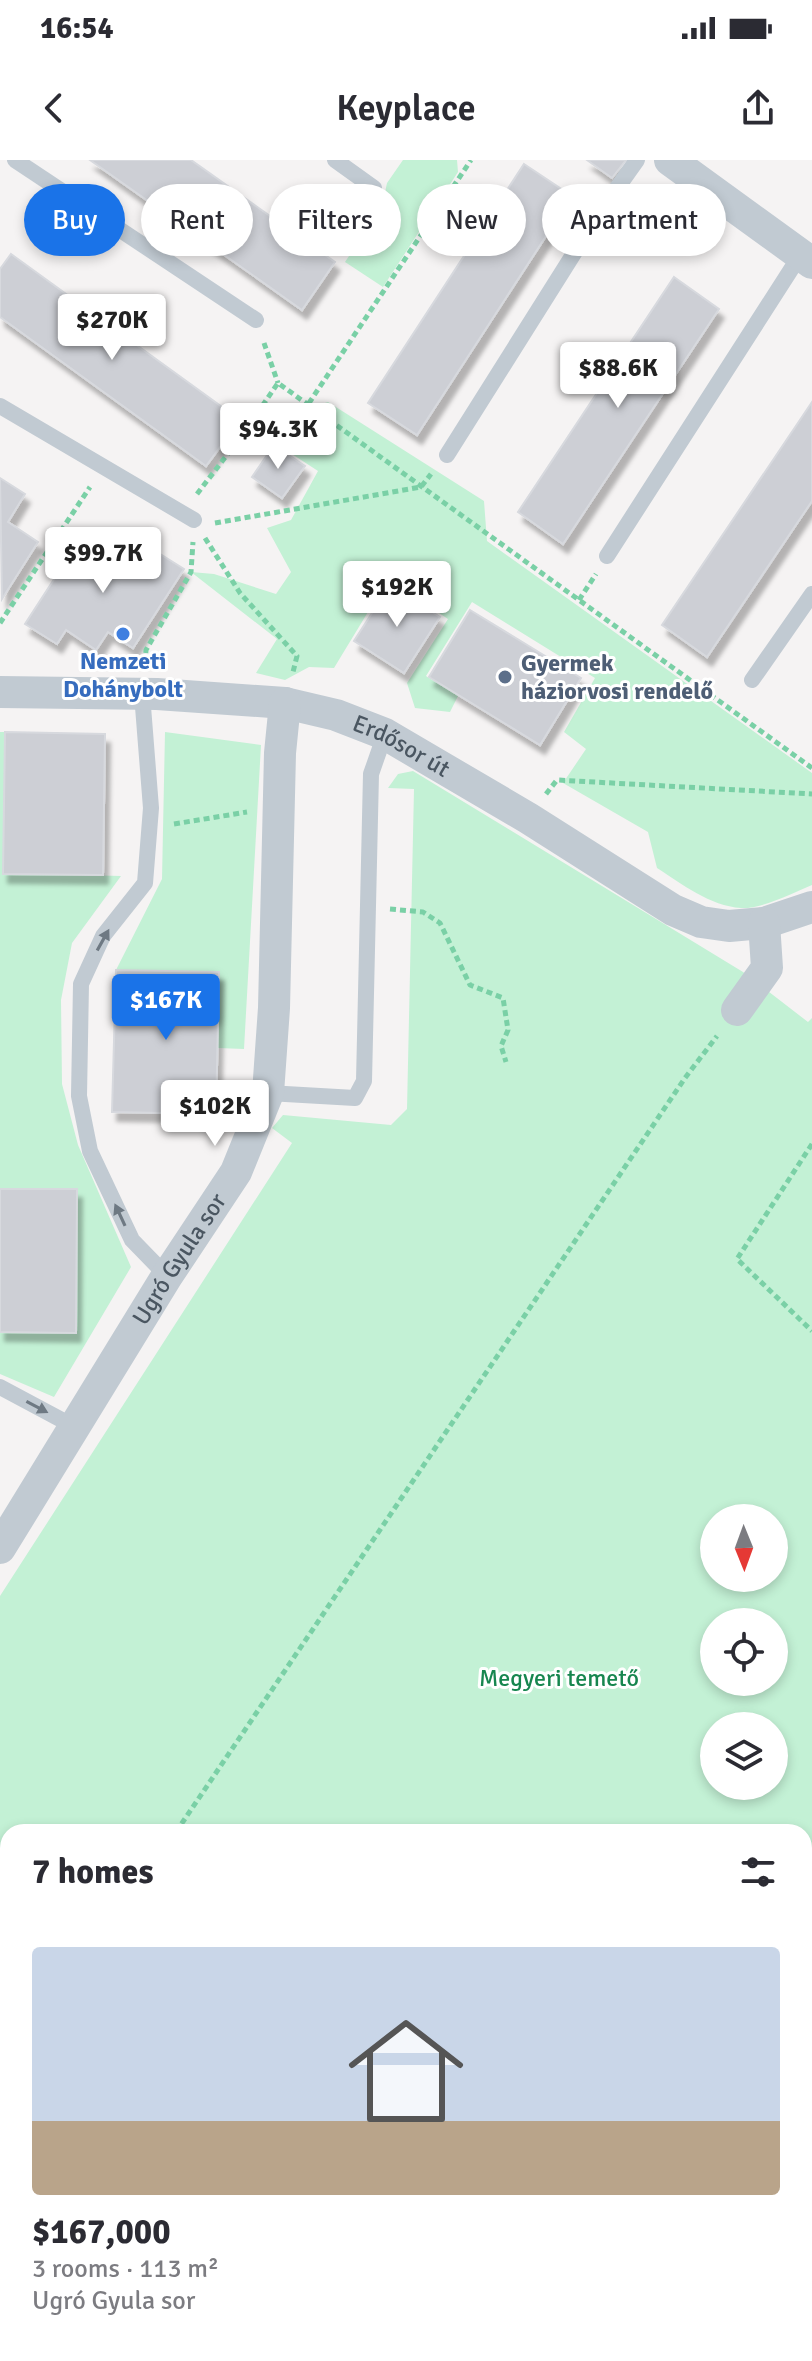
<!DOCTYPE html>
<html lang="en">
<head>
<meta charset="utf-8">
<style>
	body { margin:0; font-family:Signika,sans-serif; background:#f2f2f3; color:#2b2b33; height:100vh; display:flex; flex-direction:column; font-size:30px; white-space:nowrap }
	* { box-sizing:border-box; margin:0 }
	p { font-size:26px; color:#7c7c81 }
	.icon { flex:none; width:44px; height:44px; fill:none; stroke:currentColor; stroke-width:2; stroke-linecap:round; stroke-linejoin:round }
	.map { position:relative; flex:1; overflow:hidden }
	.side { position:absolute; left:0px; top:1664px; width:812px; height:538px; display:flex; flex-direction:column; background:#fff; border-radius:24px 24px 0 0; box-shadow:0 4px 12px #0003 }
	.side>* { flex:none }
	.top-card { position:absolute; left:24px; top:24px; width:764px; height:72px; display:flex; gap:16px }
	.needle { width:52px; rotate:179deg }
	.controls { position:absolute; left:700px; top:1344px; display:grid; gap:16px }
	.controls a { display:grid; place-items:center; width:88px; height:88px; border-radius:50%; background:#fff; box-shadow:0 4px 12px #0003; font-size:40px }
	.price { position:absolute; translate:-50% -68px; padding:0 18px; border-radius:8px; background:#fff; color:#222; font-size:26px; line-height:52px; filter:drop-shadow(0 2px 4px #0008) }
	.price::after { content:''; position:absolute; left:50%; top:48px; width:24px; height:18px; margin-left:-12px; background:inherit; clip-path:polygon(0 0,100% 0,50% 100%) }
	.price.current { background:#1a73e8; color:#fff }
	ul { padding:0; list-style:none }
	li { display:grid; align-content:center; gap:16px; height:424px; padding:0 32px }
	li span { display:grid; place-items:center; height:248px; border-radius:8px; color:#555 }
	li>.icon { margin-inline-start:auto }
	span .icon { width:144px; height:144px; fill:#fffc; stroke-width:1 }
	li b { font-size:34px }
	h2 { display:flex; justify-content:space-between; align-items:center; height:96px; padding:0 32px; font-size:34px }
	.chip { padding:0 28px; border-radius:36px; background:#fff; box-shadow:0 4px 12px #0003; font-size:28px; line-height:72px }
	.chip.current { background:#1a73e8; color:#fff }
	.status { display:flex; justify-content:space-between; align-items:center; height:56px; padding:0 40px; background:#fff; direction:ltr }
	.status svg { height:22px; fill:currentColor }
	header { display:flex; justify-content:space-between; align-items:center; height:104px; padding:0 32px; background:#fff; font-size:36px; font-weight:600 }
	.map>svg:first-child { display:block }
</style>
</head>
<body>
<div class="status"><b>16:54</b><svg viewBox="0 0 49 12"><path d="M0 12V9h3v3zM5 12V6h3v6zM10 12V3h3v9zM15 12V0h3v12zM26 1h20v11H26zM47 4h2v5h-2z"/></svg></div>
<header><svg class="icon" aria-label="back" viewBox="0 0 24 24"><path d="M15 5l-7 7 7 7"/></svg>Keyplace<svg class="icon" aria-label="share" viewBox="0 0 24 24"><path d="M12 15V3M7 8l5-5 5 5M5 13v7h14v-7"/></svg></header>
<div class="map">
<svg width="812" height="2201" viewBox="0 0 812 2201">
	<defs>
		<filter id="shadow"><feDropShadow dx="5" dy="9" stdDeviation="2" flood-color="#0004"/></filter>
	</defs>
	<rect width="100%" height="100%" fill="#f5f3f3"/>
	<!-- green -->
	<g fill="#c3f1d5" fill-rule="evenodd">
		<path d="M403 0H457L458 12 383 127 345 102 382 47 387 23Z"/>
		<path d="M328 242 484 341 487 381 812 613V725C793 733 762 749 741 748 710 746 682 724 657 708L648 672 563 623 586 589 564 572 595 518 472 442 426 516 458 536 450 552 415 548 407 523 448 459 388 419 334 508 309 507 285 520 256 513 277 479 191 412 214 414 276 434 291 412 267 368 291 360 318 311 269 279 281 257Z"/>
		<path d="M0 572H5L3 713 121 716 72 783 61 840 62 924 78 985 131 1107 54 1237 0 1214V1172L76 1173 77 1029H0Z"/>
		<path d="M165 572 261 585 244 889 218 888 219 812 116 810 162 719Z"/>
		<path d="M413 611 743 812 808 862 812 858V2201H0V1436L292 983 272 968 283 955 391 965 407 949 414 629 388 628 398 614ZM714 1358H774V1418H714ZM714 1462H774V1522H714ZM714 1566H774V1626H714ZM8 1672H804V2194H8Z"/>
	</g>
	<!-- building -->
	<g fill="#cdcfd5" stroke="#d7d9de" stroke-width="2" filter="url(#shadow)">
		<path d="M90 0H191L335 102 302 150Z"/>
		<path d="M587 0H626L612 18Z"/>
		<path d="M524 4 572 36 417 275 368 243Z"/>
		<path d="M11 94 240 260 206 306 0 157V109Z"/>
		<path d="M674 117 719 149 563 384 518 352Z"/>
		<path d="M812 242V341L707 497 662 465Z"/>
		<path d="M274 285 305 306 282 338 252 317Z"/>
		<path d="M0 318 25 334 8 362 38 382 2 439Z"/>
		<path d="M86 370 145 409 157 392 184 409 133 488 108 472 96 490 66 470 57 484 25 464Z"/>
		<path d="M390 425 440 457 404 513 354 481Z"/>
		<path d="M470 450 581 518 540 585 429 517Z"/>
		<path d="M5 572 105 574 103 715 3 714Z"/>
		<path d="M116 810 219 812 216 954 112 952Z"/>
		<path d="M0 1029H77L76 1173 0 1172Z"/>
	</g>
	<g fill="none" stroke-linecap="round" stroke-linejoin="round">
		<!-- path -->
		<g stroke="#7ad0a6" stroke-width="5" stroke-dasharray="6 4" stroke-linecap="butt">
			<path d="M264 183 278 223"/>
			<path d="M246 273 307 246 471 0"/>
			<path d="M197 334 243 274 278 223 812 608"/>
			<path d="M215 363 421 327 431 314"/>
			<path d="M205 378 240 433 297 496 293 512"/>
			<path d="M579 440 596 414"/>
			<path d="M0 463 90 327"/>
			<path d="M145 503 146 490 191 412 193 382"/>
			<path d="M546 634 557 620 812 634"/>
			<path d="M174 664 247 652"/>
			<path d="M390 749 423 752 440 763 470 825 503 838 508 870 501 886 506 902"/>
			<path d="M812 984 737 1099 812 1171"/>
			<path d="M176 1672 685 918 717 876"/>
			<path d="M0 1925 8 1913"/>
		</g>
		<!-- lane -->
		<g stroke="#c1cad2" stroke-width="16">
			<path d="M15 0 256 160"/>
			<path d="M335 0 374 28"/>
			<path d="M0 246 194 360"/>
			<path d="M447 295 600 52 637 0"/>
			<path d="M607 396 801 94"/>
			<path d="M752 520 812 434"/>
			<path d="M142 534 151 648 145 723 103 776 81 824 79 936 90 991 132 1080 167 1116"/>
			<path d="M268 933 355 938 364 921 371 614 385 574"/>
			<path d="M0 1227 73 1266"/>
		</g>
		<!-- street -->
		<g stroke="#c1cad2" stroke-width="32">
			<path d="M670 0 812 103"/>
			<path id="s1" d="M0 532 157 534 285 543 336 555 385 574 528 658 673 750 701 762 729 766 764 763 812 747"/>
			<path d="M737 850 767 808 764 763"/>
			<path id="s2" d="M0 1388 167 1116 236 1012 268 933 274 848 280 593 285 543"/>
		</g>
	</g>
	<!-- one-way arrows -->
	<defs><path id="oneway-solid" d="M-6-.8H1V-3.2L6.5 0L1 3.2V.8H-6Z" transform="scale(2)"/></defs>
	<g fill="#6e7983">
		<use href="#oneway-solid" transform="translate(103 780) rotate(-61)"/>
		<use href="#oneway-solid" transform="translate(120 1055) rotate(-115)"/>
		<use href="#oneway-solid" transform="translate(37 1247) rotate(28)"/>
	</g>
	<!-- markers -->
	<circle fill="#3f7fe0" stroke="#fff" stroke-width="3" cx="123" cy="474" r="8"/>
	<circle fill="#5c6f8a" stroke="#fff" stroke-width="3" cx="505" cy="517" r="8"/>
	<g text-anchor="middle" stroke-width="6" stroke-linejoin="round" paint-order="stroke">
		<!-- shop labels -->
		<g font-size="24" font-weight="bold" fill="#366cbe" stroke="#fff">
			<text x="123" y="509">Nemzeti<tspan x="123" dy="28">Dohánybolt</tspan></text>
		</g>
		<!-- service labels -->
		<g font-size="24" font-weight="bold" fill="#4e5e75" stroke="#fff" text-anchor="start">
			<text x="521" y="511">Gyermek<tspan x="521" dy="28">háziorvosi rendelő</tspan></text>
		</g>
		<!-- street labels -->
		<g font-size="24" fill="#4a5661" stroke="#fff">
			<text dy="8" stroke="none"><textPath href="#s1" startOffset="410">Erdősor út</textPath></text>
			<text dy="8" stroke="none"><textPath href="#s2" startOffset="340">Ugró Gyula sor</textPath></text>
		</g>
		<!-- park labels -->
		<g font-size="24" fill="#17864f" stroke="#fff">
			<text x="559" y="1526">Megyeri temető</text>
		</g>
	</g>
</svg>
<div class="controls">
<a><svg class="needle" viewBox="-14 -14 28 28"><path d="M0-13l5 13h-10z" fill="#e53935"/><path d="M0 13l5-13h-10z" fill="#7c7c81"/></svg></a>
<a><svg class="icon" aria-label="locate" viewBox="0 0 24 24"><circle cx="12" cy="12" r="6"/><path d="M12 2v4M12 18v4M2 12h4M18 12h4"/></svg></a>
<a><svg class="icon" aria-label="layers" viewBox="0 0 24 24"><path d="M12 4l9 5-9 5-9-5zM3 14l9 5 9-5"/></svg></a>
</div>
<b class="price" style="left:112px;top:202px">$270K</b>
<b class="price" style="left:618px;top:250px">$88.6K</b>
<b class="price" style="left:278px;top:311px">$94.3K</b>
<b class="price" style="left:103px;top:435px">$99.7K</b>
<b class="price" style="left:397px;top:469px">$192K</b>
<b class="price current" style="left:166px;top:882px">$167K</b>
<b class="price" style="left:215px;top:988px">$102K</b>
<div class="top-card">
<a class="chip current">Buy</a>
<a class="chip">Rent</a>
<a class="chip">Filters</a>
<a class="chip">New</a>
<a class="chip">Apartment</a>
</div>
<section class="side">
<h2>7 homes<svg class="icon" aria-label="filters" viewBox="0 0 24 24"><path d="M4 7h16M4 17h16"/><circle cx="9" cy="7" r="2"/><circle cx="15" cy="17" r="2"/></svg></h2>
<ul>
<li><span style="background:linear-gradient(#c9d6e8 70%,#b9a48a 0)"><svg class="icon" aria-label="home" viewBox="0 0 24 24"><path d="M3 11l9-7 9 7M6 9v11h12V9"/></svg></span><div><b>$167,000</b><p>3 rooms · 113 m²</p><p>Ugró Gyula sor</p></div></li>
</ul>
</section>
</div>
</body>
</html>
